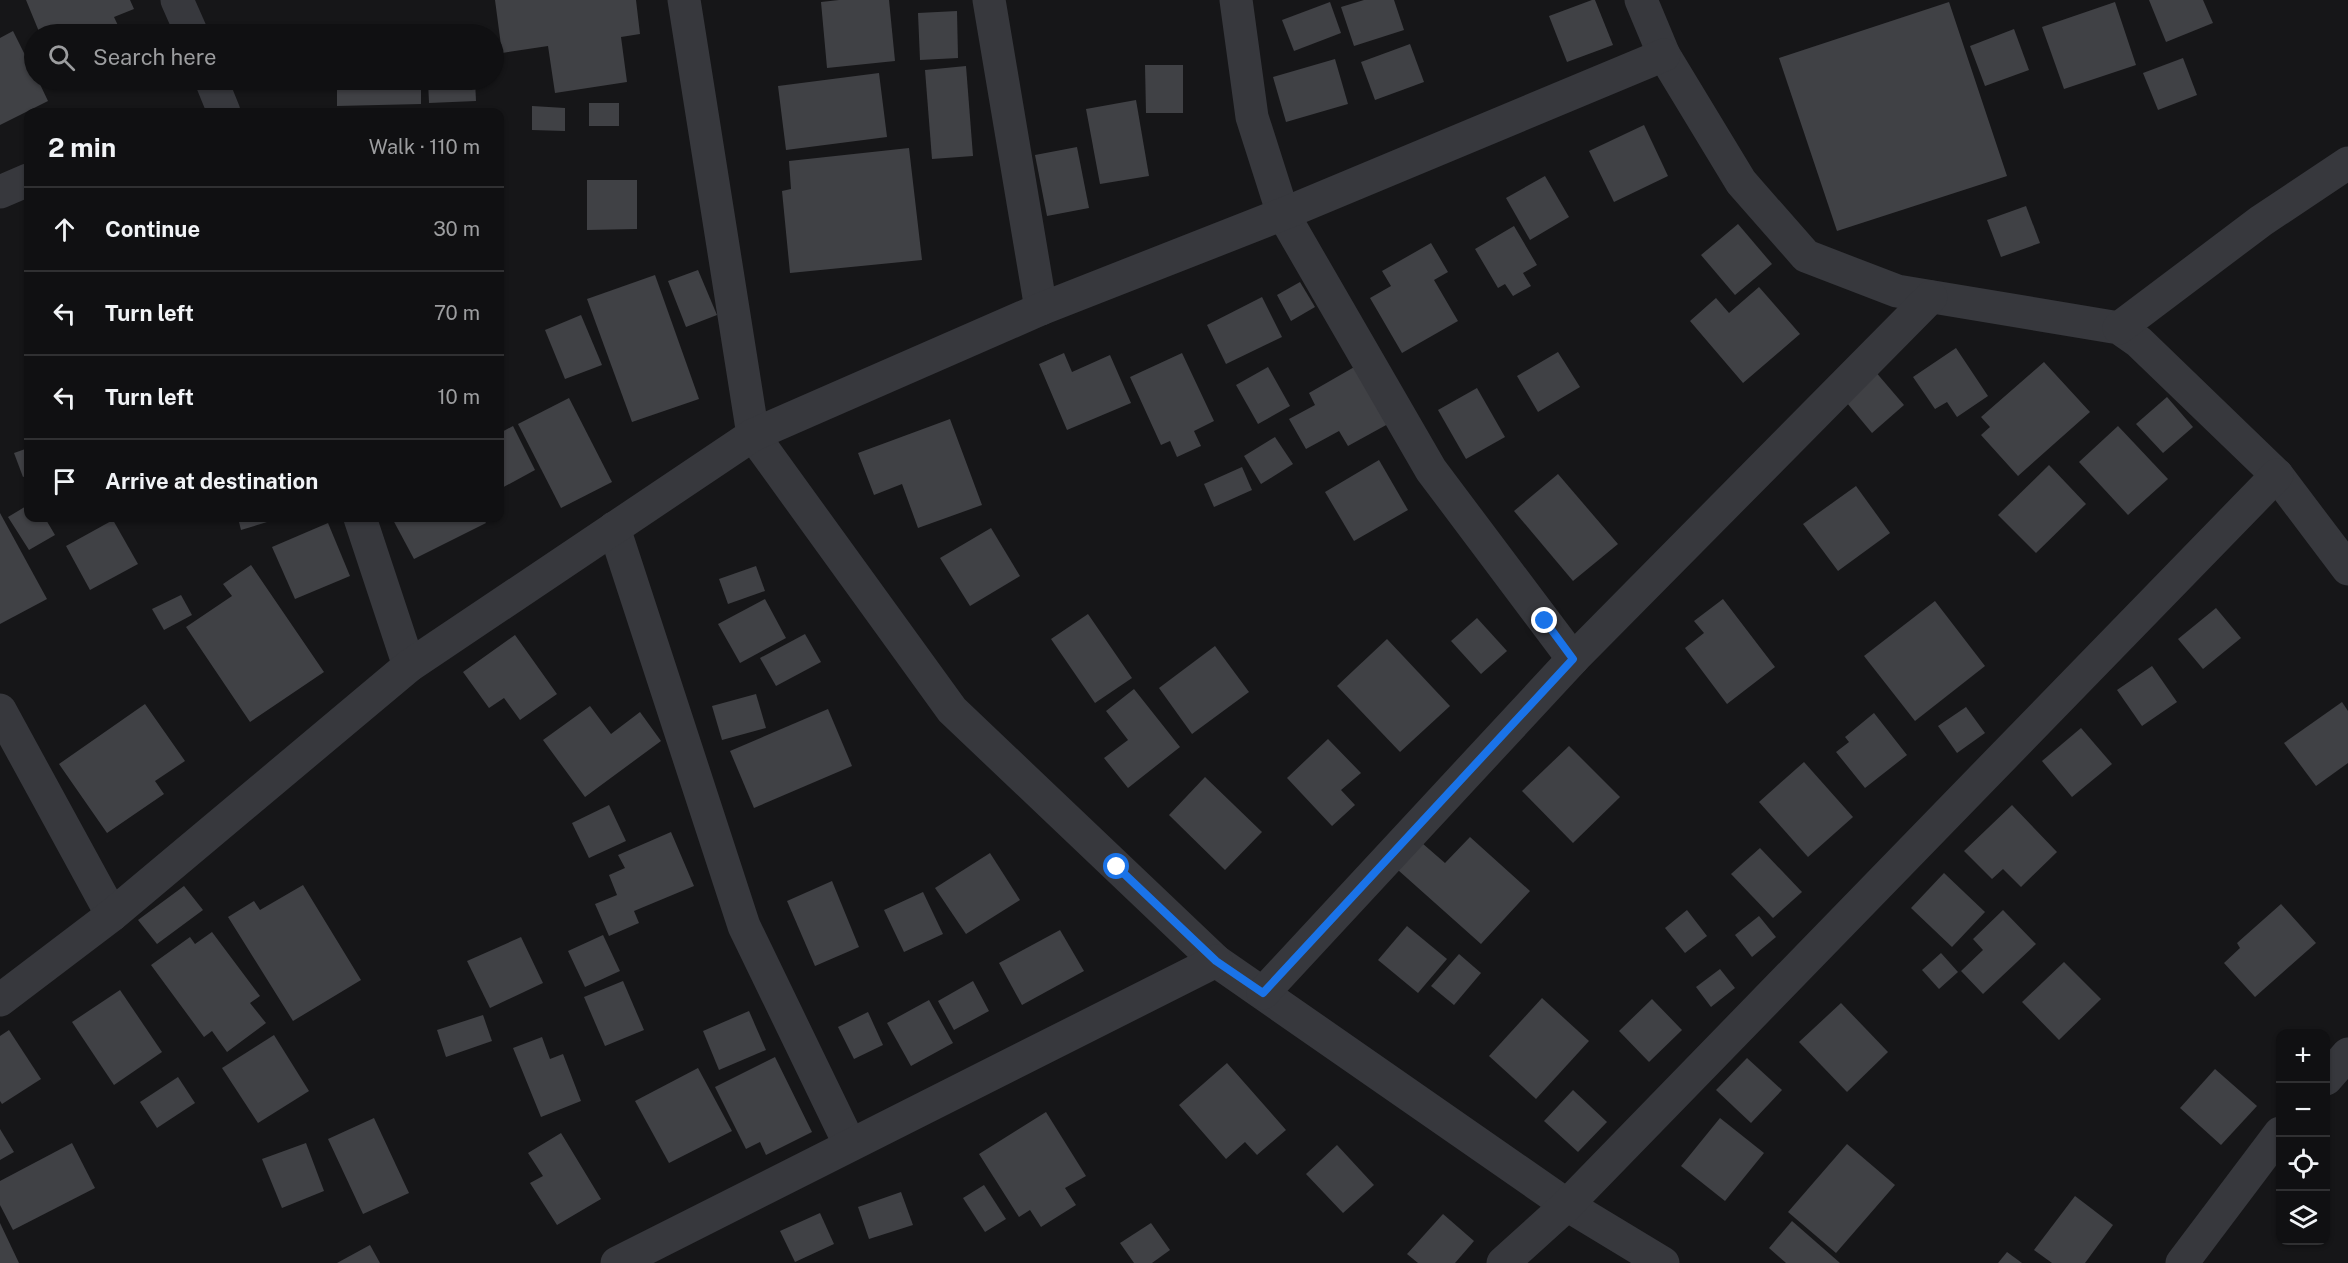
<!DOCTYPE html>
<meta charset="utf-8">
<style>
body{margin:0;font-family:"Public Sans",sans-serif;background:#19191b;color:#f1f3f6}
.controls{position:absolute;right:18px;bottom:18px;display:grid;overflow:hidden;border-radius:12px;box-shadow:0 2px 4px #0004}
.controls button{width:54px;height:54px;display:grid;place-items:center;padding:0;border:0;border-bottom:2px solid #303032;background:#101012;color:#f1f3f6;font:30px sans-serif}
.stop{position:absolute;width:18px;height:18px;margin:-14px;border:4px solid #1a73e8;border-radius:50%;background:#fff}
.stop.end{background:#1a73e8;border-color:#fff;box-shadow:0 2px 6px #0008}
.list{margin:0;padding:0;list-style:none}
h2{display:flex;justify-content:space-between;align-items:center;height:78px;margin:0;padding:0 24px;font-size:26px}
h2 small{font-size:20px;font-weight:400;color:#9c9d9f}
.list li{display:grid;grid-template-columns:39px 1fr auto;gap:18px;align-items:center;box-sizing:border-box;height:84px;padding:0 24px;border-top:2px solid #303032}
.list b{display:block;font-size:22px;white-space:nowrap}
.list em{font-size:20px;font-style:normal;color:#9c9d9f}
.icon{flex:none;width:33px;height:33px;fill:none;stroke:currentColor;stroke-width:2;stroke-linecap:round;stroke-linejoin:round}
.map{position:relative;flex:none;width:2348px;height:1263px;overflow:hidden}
.search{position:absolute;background:#101012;box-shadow:0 2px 4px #0004;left:24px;top:24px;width:480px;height:66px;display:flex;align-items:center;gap:15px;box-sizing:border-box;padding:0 21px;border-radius:33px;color:#9c9d9f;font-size:22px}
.panel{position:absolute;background:#101012;box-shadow:0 2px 4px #0004;left:24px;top:108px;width:480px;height:414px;border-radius:12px}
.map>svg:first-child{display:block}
.building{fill:#404145}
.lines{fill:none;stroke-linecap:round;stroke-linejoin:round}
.street{stroke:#37383d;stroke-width:33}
.route{stroke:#1a73e8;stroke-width:8}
</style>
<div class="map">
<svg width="2348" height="1263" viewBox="0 0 2348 1263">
<rect width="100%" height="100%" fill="#161618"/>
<g class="building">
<polygon points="26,0 130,0 134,9 114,17 122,34 40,34"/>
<polygon points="495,0 636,0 640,34 621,37 627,82 555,93 548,46 502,53"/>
<polygon points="839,0 889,0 895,61 827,68 821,2"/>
<polygon points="1364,0 1394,0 1404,30 1354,46 1341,7"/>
<polygon points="1592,0 1595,0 1613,45 1567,62 1549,16"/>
<polygon points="2149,0 2203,0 2213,23 2166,42"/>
<polygon points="1330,2 1341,33 1294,51 1282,20"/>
<polygon points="1949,2 2007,176 1837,231 1779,58"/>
<polygon points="2115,2 2136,65 2064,89 2042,27"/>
<polygon points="957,11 958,58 920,60 918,13"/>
<polygon points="2014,29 2029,70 1985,86 1970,46"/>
<polygon points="13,31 34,73 34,80 38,80 48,101 0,125 0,38"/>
<polygon points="1410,44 1424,82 1375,100 1361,62"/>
<polygon points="2183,58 2197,95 2158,110 2143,73"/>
<polygon points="1335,59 1348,104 1286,122 1273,77"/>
<polygon points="1145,65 1183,65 1183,113 1146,113"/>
<polygon points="966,66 973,156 932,159 925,70"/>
<polygon points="879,73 887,137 786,150 778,86"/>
<polygon points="337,80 421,80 421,104 337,106"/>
<polygon points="428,80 475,80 476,101 429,103"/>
<polygon points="1136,100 1149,176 1100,184 1086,109"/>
<rect x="589" y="103" width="30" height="23"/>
<polygon points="532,106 565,108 565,131 532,130"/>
<polygon points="1644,125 1668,176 1614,202 1589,151"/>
<polygon points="1077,147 1089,208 1047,216 1035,155"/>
<polygon points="909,148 922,260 790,273 782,191 791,189 789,161"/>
<polygon points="1545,176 1569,217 1530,240 1506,198"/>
<polygon points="587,180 637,180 637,229 587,230"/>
<polygon points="2026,206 2040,243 2001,257 1987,220"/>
<polygon points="1738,224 1772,264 1735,295 1701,255"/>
<polygon points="1514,226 1537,265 1523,273 1531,286 1513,296 1505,284 1498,288 1475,249"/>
<polygon points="1431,243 1448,272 1434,280 1458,321 1402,353 1370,298 1391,286 1382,271"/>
<polygon points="698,270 717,315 686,327 668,281"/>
<polygon points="655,275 699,399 632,422 587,299"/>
<polygon points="1300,282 1315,307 1291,321 1277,295"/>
<polygon points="1759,287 1800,334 1743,383 1690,321 1716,298 1729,313"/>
<polygon points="1262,297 1282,337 1226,364 1207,325"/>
<polygon points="581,315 602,365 565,379 545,330"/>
<polygon points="1956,348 1988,396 1957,417 1947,402 1935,409 1913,377"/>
<polygon points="1558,352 1580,387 1538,412 1517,376"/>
<polygon points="1064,353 1072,372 1110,355 1131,403 1067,430 1039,364"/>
<polygon points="1182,353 1214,421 1194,431 1201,446 1177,457 1170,441 1161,445 1130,377"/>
<polygon points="2044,362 2090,412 2018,476 1981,435 1990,427 1981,417"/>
<polygon points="1356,366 1388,424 1348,446 1339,431 1306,449 1289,419 1315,405 1309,393"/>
<polygon points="1268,367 1290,406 1258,424 1236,385"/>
<polygon points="1874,370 1904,405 1872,433 1842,397"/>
<polygon points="1477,388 1505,437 1466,459 1438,410"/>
<polygon points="2167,397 2193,427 2163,453 2136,424"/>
<polygon points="569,398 612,482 561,508 518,424"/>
<polygon points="950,419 982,505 918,528 902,484 874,495 858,453"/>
<polygon points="513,426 535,470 500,489 500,433"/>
<polygon points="2118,426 2168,479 2128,515 2079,462"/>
<polygon points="1275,437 1293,464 1261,484 1244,456"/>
<polygon points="28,448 28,475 23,477 14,453"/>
<polygon points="1379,460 1408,510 1354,541 1325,492"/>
<polygon points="2049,465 2086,504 2036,553 1998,515"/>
<polygon points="1242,467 1252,490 1214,507 1204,484"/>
<polygon points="1558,474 1618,544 1573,581 1514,511"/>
<polygon points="1856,486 1890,533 1838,571 1803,524"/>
<polygon points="28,505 28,518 45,518 55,535 29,550 8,517"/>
<polygon points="0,513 47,599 0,624"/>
<polygon points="238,518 280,518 241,530"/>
<polygon points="392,518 483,518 486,523 414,559"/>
<polygon points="113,520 138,564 90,590 66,546"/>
<polygon points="328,523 350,576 295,599 272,547"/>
<polygon points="991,528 1020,576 970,606 940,558"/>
<polygon points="251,565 324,672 250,722 186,627 232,596 223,584"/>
<polygon points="756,566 765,591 728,604 719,579"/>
<polygon points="181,595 192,615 164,630 152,609"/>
<polygon points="765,599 786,638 740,663 718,624"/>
<polygon points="1723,599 1775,667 1727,704 1685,648 1704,633 1694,621"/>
<polygon points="1935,601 1985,666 1915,721 1864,656"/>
<polygon points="2216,608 2241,638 2203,669 2178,639"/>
<polygon points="1088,614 1132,678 1095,703 1051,639"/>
<polygon points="1477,618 1507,651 1481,674 1451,641"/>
<polygon points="805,634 821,662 776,686 760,658"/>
<polygon points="515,635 557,694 520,720 504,698 489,708 463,672"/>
<polygon points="1387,639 1450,706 1400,752 1337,686"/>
<polygon points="1215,646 1249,692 1192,734 1159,688"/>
<polygon points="2152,666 2177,702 2142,726 2117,690"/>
<polygon points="1134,689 1180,747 1128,788 1104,758 1128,740 1106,711"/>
<polygon points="756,694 766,728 722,740 712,706"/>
<polygon points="2342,702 2348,711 2348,763 2316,786 2284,743"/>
<polygon points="145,704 185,761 155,781 164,794 107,833 59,764"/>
<polygon points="590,706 611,734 640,712 661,741 585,797 543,740"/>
<polygon points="1966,707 1985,733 1957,753 1938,726"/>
<polygon points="828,709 852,766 754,808 730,751"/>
<polygon points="1874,713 1907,755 1865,788 1836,752 1849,742 1845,737"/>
<polygon points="2081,728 2112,764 2072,797 2042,761"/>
<polygon points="1328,739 1361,773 1341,790 1355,805 1332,826 1287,778"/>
<polygon points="1569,746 1620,797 1573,843 1522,791"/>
<polygon points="1804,762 1853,817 1808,857 1759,802"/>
<polygon points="1205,777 1262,832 1225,870 1169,815"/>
<polygon points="609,805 626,841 589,858 572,823"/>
<polygon points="2012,805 2057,852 2021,887 2003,869 1992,879 1964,851"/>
<polygon points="671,832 694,886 634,911 639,923 609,936 595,904 617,895 609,875 625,868 618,855"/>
<polygon points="1470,837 1530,891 1481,944 1398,870 1422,843 1445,863"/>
<polygon points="1760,848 1802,892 1773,918 1731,874"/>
<polygon points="990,853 1020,900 966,934 935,888"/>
<polygon points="1944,873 1985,912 1952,947 1911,908"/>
<polygon points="832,881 859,947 815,966 787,901"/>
<polygon points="303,885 361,980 293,1021 228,917 254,901 260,910"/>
<polygon points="184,886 203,910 157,944 138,920"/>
<polygon points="923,892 943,934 904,952 884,910"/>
<polygon points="2281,904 2316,943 2255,997 2224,963 2240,948 2237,943"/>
<polygon points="1687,910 1707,936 1685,953 1665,928"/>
<polygon points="2003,910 2036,944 1983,994 1961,971 1983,950 1973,939"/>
<polygon points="1759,916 1776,937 1752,957 1735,935"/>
<polygon points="1407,926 1447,959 1418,993 1378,960"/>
<polygon points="1060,930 1084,971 1022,1005 999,963"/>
<polygon points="212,932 260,996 250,1003 266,1023 227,1052 212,1031 204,1037 151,965 190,937 195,944"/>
<polygon points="603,935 620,971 585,987 568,951"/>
<polygon points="521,937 543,983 490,1008 467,961"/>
<polygon points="1941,953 1958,972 1939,989 1922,970"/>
<polygon points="1459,954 1481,973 1454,1005 1431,986"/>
<polygon points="2064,962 2101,999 2059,1040 2022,1002"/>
<polygon points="1720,969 1735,988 1711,1007 1696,987"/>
<polygon points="623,981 644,1030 605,1046 584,997"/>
<polygon points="973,981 989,1011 954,1030 938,1001"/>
<polygon points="120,990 162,1052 114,1085 72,1022"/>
<polygon points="1542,998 1589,1041 1536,1099 1489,1056"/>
<polygon points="1652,999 1682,1030 1649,1062 1619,1031"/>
<polygon points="929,1000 953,1043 911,1066 887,1023"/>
<polygon points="1841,1003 1888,1052 1847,1092 1799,1042"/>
<polygon points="749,1011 766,1050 719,1070 703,1031"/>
<polygon points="868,1012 883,1045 854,1059 838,1027"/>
<polygon points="483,1015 492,1041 446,1057 437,1030"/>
<polygon points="9,1030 41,1079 2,1104 0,1101 0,1036"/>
<polygon points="274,1035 309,1091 258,1123 222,1068"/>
<polygon points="542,1037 550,1059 563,1054 581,1101 541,1117 513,1048"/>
<polygon points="775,1057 812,1132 766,1155 760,1142 746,1149 715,1087"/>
<polygon points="1747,1058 1782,1090 1751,1123 1716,1090"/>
<polygon points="1227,1063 1286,1130 1257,1155 1245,1142 1226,1159 1179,1105"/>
<polygon points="698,1068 732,1131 669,1163 635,1101"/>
<polygon points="2215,1069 2257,1106 2221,1145 2180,1108"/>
<polygon points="178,1077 195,1103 157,1128 140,1102"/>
<polygon points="1573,1090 1607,1122 1578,1152 1544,1121"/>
<polygon points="1046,1112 1086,1176 1065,1188 1076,1205 1041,1227 1030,1210 1019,1217 979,1154"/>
<polygon points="374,1118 409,1193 363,1214 328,1139"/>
<polygon points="1720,1118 1764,1153 1725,1201 1681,1166"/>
<polygon points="0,1129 14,1152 0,1160"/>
<polygon points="561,1133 601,1199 557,1225 530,1183 543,1176 528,1153"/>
<polygon points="72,1143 95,1188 13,1230 0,1205 0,1181"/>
<polygon points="306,1143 324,1191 282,1208 262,1159"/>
<polygon points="1847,1144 1895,1185 1836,1253 1788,1212"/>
<polygon points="1337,1145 1374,1185 1343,1213 1306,1174"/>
<polygon points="984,1185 1006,1219 985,1232 963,1198"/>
<polygon points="901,1192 913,1225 869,1239 858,1207"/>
<polygon points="2075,1196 2113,1225 2085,1263 2052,1263 2034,1250"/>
<polygon points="820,1213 834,1244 795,1262 780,1231"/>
<polygon points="1443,1214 1474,1241 1455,1263 1418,1263 1407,1254"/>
<polygon points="1792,1221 1840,1263 1786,1263 1769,1248"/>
<polygon points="0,1223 19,1263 0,1263"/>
<polygon points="1151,1223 1170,1250 1152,1263 1134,1263 1120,1243"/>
<polygon points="370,1245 380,1263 337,1263"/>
<polygon points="2007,1252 2022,1263 1998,1263"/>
</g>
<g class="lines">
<g class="street">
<polyline points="177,0 192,34"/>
<polyline points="684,0 753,435 952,710 1216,961 1567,1205 1663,1263"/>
<polyline points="989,0 1041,309"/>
<polyline points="1236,0 1252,117 1283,214 1431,470 1573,659"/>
<polyline points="1641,0 1664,55 1741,182 1806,256 1897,291 2119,328 2139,342 2277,475 2348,569"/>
<polyline points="211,80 224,112"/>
<polyline points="0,192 28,180"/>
<polyline points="2119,328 2261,221 2348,163"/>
<polyline points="360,518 409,666"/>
<polyline points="614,528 744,926 850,1145"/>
<polyline points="0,710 112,915"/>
<polyline points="1263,993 1573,659 1931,297"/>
<polyline points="0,1000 112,915 409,666 753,435 1041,309 1283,214 1664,55"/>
<polyline points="2326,1079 2348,1054"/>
<polyline points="617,1263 1216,961"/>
<polyline points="1503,1263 1567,1205 2277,475"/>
<polyline points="2182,1263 2280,1133"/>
</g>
</g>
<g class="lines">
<polyline class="route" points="1117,867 1216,961 1263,993 1573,659 1545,621"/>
</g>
</svg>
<div class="controls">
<button>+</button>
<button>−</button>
<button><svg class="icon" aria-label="locate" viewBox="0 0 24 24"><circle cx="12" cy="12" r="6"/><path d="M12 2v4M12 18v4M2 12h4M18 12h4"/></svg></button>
<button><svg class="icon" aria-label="layers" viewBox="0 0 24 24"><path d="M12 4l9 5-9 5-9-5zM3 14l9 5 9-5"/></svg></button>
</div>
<div class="stop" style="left:1117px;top:867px"></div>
<div class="stop end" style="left:1545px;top:621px"></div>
<div class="search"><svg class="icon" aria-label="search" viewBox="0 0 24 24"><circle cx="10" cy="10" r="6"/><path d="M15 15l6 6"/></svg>Search here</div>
<section class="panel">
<h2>2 min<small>Walk · 110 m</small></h2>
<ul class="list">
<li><svg class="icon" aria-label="ahead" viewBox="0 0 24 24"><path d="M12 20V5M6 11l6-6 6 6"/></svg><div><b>Continue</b></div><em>30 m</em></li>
<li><svg class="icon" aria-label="left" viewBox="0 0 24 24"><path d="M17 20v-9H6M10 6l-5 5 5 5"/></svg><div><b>Turn left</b></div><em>70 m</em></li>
<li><svg class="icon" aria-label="left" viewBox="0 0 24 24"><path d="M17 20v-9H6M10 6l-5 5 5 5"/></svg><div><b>Turn left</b></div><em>10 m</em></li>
<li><svg class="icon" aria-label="arrive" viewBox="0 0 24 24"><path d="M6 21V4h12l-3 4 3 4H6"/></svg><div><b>Arrive at destination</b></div></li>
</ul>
</section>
</div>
